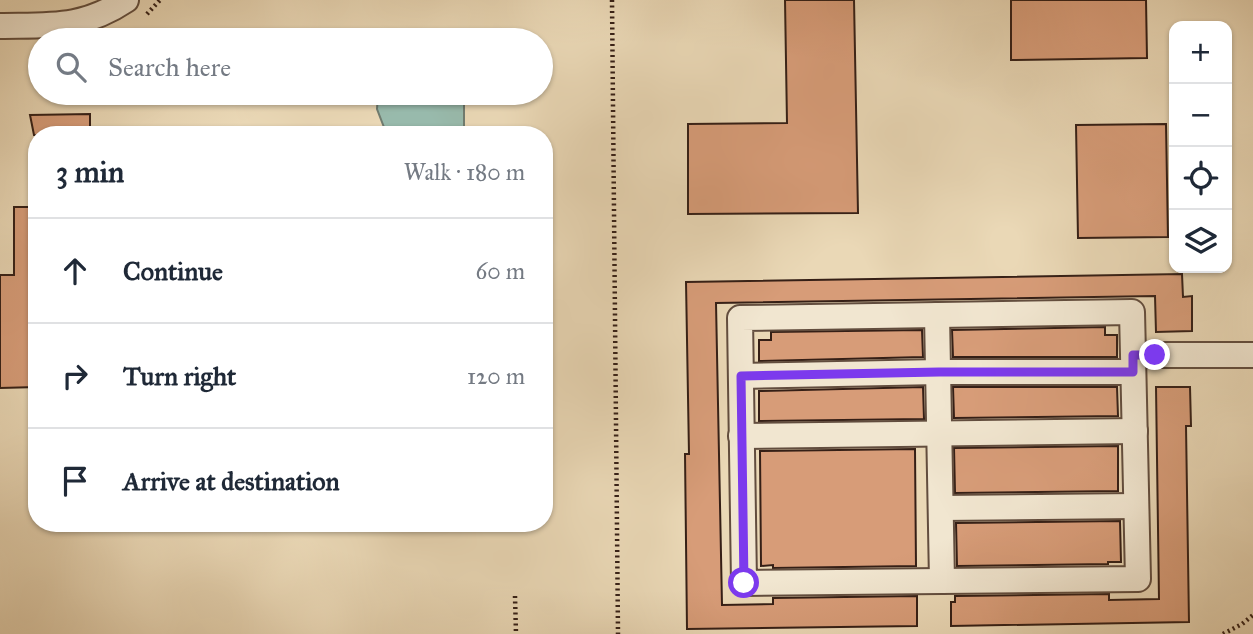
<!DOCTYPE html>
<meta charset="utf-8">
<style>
body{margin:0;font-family:"IM FELL Great Primer",serif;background:#f6f6f7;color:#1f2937}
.controls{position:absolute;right:21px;top:21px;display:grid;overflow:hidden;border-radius:14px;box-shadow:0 2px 5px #0004}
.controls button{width:63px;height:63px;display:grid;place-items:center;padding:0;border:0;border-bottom:2px solid #e0e1e3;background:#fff;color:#1f2937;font:35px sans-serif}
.stop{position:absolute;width:21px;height:21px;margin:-16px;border:5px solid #7c3aed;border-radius:50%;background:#fff}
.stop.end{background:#7c3aed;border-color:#fff;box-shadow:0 2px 7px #0008}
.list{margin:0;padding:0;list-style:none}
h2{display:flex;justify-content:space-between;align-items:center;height:91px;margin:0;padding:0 28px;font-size:30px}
h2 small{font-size:23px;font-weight:400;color:#747a83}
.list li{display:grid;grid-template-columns:46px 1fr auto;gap:21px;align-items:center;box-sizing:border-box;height:105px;padding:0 28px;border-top:2px solid #e0e1e3}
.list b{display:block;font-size:26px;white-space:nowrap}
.list em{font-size:23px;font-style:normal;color:#747a83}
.icon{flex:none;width:38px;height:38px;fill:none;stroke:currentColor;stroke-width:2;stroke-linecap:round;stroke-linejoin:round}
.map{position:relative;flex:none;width:1253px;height:634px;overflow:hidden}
.search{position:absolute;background:#fff;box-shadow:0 2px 5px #0004;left:28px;top:28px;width:525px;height:77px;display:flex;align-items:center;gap:18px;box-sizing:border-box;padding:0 24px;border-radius:38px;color:#747a83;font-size:26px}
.panel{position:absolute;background:#fff;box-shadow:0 2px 5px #0004;left:28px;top:126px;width:525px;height:406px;border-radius:28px}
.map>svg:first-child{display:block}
.water{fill:#98baac;stroke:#707c70;stroke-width:2}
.building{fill:#d79c78;stroke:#351f16;stroke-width:2}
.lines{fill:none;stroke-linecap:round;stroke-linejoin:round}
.minor-casing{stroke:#624d3e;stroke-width:28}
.path{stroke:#351f16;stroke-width:4.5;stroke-dasharray:2 3.5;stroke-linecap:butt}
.minor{stroke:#f1e6d0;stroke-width:24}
.route{stroke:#7c3aed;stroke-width:9}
</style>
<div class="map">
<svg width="1253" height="634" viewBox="0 0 1253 634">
<rect width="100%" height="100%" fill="#ead8b6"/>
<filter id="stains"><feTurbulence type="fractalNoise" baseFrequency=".00286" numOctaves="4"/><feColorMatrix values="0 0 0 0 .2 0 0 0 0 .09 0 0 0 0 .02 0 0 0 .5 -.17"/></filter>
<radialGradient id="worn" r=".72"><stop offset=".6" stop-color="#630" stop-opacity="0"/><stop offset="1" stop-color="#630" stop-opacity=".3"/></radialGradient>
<polygon class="water" points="378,93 464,93 464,135 387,135 377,109"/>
<g class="building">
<polygon points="785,0 854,0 858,213 688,214 688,124 787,123"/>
<polygon points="1011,0 1146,0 1147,58 1011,60"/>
<polygon points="90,114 90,135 34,135 30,115"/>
<polygon points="1166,124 1168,237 1078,238 1076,125"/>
<polygon points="14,207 37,207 37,387 0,388 0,275 14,275"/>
<polygon points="1182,274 1183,297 1192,296 1192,331 1156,332 1155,296 716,303 722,605 773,604 773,598 917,596 917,626 687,629 685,454 689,454 686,282"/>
<polygon points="1105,327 1105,335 1117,335 1117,357 953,357 952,330"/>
<polygon points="922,330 923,357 759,361 759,340 771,340 771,332"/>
<polygon points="923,387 924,419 759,421 759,391"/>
<polygon points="953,387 1117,387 1118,416 954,418"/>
<polygon points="1156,387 1190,387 1191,426 1186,426 1189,622 951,626 951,602 955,602 955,596 1109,594 1109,600 1159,599"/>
<polygon points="1118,446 1118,491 955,493 954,448"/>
<polygon points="915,449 916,566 773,568 773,565 761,566 760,451"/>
<polygon points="1120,521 1121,562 1108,562 1108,564 957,566 956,523"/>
</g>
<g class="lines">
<g class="minor-casing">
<g id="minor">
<path d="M0,26C50,25 83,29 126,0"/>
<polyline points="937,315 942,581"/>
<polyline points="1133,355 1132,312 740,318 744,583 1138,579 1133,355 1253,355"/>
<polyline points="741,376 939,372 1133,372"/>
<polyline points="741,436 1135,431"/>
<polyline points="941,508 1136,506"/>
</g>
</g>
<g class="path">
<polyline points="612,0 618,634"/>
<polyline points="147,14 160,0"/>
<polyline points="515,596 516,634"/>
<polyline points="1223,634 1242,624 1253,615"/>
</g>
<use href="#minor" class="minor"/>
</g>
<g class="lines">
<polyline class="route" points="744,583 741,376 939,372 1133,372 1133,355 1155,355"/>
</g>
<rect width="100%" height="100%" filter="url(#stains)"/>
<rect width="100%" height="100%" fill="url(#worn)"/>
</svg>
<div class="controls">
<button>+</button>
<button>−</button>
<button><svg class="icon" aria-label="locate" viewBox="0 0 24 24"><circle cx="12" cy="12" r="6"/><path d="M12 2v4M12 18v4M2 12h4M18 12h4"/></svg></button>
<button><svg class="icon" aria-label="layers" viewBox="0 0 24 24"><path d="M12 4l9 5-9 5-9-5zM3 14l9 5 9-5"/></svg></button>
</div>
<div class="stop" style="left:744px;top:583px"></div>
<div class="stop end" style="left:1155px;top:355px"></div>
<div class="search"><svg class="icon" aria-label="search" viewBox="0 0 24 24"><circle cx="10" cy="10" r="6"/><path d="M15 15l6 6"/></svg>Search here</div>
<section class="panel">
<h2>3 min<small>Walk · 180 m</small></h2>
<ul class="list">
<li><svg class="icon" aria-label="ahead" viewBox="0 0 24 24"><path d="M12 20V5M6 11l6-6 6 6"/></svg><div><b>Continue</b></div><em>60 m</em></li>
<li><svg class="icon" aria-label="right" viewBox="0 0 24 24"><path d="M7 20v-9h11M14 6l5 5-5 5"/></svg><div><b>Turn right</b></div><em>120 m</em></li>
<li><svg class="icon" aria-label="arrive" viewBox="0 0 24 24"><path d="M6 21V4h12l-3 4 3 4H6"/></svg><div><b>Arrive at destination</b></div></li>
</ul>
</section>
</div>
